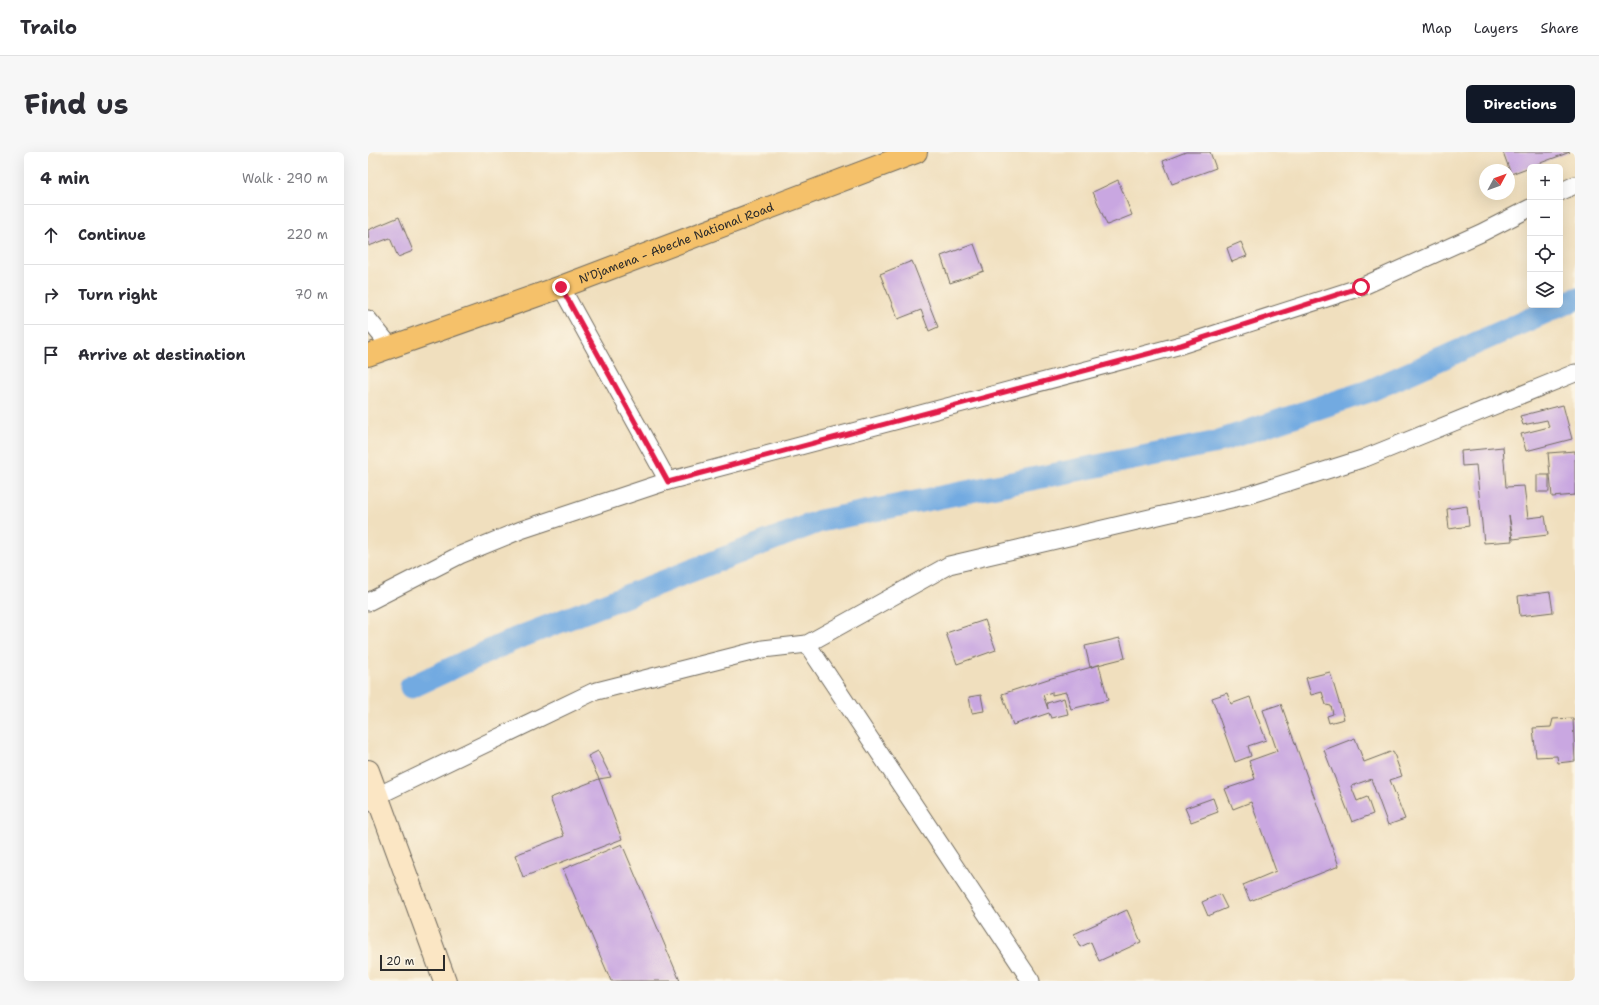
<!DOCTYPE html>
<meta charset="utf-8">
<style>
body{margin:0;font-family:"Shantell Sans",sans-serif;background:#f7f7f7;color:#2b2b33}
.controls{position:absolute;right:12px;top:12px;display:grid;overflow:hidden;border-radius:6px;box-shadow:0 4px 16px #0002}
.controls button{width:36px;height:36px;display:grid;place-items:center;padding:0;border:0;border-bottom:1px solid #e1e1e2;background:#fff;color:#2b2b33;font:20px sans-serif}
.compass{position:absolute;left:1111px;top:12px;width:36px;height:36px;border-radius:50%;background:#fff;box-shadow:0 4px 16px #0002;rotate:49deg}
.scale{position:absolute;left:12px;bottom:10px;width:65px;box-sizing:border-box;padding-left:4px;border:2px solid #2b2b2b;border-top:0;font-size:11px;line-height:14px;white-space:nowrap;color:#2b2b2b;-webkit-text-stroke:3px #fcf5e5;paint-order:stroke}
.stop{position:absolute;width:12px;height:12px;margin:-9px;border:3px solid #e11d48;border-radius:50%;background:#fff}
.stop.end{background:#e11d48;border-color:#fff;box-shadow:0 1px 4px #0008}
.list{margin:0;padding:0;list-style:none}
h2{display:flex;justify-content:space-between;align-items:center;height:52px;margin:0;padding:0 16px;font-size:17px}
h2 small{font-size:13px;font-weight:400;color:#7c7c81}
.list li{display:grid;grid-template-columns:26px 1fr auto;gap:12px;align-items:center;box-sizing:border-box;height:60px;padding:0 16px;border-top:1px solid #e1e1e2}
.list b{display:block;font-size:15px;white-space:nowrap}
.list em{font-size:13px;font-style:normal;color:#7c7c81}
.icon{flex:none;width:22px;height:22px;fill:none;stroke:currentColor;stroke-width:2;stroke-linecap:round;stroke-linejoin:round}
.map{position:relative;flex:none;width:1207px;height:829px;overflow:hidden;border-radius:6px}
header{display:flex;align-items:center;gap:24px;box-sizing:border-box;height:56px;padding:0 20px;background:#fff;border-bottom:1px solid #e1e1e2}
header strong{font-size:19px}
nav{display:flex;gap:22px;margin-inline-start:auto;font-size:14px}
.intro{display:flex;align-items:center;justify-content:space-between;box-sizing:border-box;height:96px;padding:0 24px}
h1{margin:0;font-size:28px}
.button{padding:10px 18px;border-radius:6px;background:#111827;color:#fff;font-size:14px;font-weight:700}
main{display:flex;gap:24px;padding:0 24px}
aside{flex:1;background:#fff;border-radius:6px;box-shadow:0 4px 16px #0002}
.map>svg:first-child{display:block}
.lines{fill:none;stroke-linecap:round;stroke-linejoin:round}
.canal{stroke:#72aae1;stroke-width:23}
.building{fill:#c9a7e1}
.minor-casing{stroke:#706a5e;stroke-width:19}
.secondary-casing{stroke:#706a5e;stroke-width:24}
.trunk-casing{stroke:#706a5e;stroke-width:24}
.minor{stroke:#fff;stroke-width:17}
.secondary{stroke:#fbe6c4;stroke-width:22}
.trunk{stroke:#f5c16b;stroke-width:22}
.route{stroke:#e11d48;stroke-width:5}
.labels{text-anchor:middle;stroke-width:3;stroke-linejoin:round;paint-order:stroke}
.street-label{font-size:12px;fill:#2b2b2b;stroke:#fcf5e5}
</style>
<header>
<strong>Trailo</strong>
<nav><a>Map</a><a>Layers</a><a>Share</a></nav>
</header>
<div class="intro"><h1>Find us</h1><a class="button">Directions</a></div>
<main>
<aside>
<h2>4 min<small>Walk · 290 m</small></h2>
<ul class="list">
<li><svg class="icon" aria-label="ahead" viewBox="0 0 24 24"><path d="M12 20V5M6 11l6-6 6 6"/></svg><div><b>Continue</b></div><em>220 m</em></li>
<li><svg class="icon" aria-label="right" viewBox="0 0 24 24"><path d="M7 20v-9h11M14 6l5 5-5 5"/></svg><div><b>Turn right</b></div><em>70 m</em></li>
<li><svg class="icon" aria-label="arrive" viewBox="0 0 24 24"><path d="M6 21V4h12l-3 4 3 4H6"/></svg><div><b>Arrive at destination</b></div></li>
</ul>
</aside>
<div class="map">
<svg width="1207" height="829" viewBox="0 0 1207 829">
<rect width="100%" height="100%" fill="#fcf5e5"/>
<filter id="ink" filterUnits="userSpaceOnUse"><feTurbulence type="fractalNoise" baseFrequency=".025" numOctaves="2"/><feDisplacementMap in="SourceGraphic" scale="8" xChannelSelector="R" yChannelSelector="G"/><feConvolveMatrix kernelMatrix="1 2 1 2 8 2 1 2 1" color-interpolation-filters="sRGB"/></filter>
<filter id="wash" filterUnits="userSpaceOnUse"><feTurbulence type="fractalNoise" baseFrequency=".012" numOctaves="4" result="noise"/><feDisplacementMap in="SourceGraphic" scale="16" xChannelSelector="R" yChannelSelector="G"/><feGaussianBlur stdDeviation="0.9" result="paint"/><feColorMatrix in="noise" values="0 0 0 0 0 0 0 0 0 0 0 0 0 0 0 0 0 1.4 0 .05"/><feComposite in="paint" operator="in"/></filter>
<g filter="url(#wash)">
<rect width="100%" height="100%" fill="#f0dfbe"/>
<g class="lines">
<polyline class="canal" points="43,535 147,487 452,369 845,291 1001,239 1207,147"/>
</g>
<g id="blocks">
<g class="building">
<polygon points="818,0 842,0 848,16 804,32 795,9"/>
<polygon points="1135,0 1202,0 1143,22"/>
<polygon points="750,28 764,63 739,73 725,40"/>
<polygon points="31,65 45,99 30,105 22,86 1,94 0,78"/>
<polygon points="873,90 879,104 864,110 859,96"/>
<polygon points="606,92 616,119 582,131 573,104"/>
<polygon points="544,109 570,175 561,179 553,158 530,167 512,122"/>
<polygon points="1195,253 1204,287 1158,299 1153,282 1181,275 1179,268 1155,273 1152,264"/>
<polygon points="1135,295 1138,335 1156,334 1160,366 1177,364 1180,383 1145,387 1141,363 1144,389 1116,391 1108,313 1094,314 1093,299"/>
<polygon points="1207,299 1207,343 1184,345 1180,301"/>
<rect x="1169" y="323" width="12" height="17"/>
<polygon points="1099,354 1101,374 1081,377 1079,357"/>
<polygon points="1182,440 1185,460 1152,464 1150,444"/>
<polygon points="617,468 628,498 589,512 578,481"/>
<polygon points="752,486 757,506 722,515 717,494"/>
<polygon points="731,513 740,548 703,557 698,540 684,543 684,540 675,543 680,557 679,551 696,546 700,562 683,566 681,561 645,573 634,542 680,527"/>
<polygon points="962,520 976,567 961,571 959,564 965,562 963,554 958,553 954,540 943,543 938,526"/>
<polygon points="859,541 863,552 882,545 898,588 880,594 883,604 867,610 844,546"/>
<polygon points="613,543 616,559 604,561 601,545"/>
<polygon points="913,552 971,714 882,749 875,733 908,719 883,650 865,657 857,637 887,627 881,609 909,599 895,558"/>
<polygon points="1205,566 1207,609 1190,611 1189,604 1168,605 1165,576 1183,575 1185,567"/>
<polygon points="987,586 996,610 1025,599 1034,624 1022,628 1037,667 1020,673 1003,627 983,634 989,649 999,645 1005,662 984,670 956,598"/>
<polygon points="230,599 243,625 231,627 220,604"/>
<polygon points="231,627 254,687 155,725 147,703 196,684 182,646"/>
<polygon points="845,646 850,660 823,670 817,656"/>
<polygon points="254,692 312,829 243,829 195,717"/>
<polygon points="852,742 859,756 840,764 834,750"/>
<polygon points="759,758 773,790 731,809 723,790 712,795 706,782"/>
</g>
</g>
</g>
<g filter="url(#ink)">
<use href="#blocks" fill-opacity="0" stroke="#706a5e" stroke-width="1"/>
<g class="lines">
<g class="minor-casing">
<g id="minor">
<polyline points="1192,40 1207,33"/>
<polyline points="193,135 300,329"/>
<polyline points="0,167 22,194"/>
<polyline points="0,450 92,403 153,378 300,329 813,193 993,135 1113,81 1162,56"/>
<polyline points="439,492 663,829"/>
<polyline points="0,650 9,644 225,540 395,497 439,492 581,413 880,343 997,306 1207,221"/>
</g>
</g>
<g class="secondary-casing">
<polyline id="secondary" points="0,619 77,829"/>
</g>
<g class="trunk-casing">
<g id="trunk">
<path id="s1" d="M0,203L193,135L548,0"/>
</g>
</g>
<use href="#minor" class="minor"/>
<use href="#secondary" class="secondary"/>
<use href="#trunk" class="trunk"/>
</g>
</g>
<g class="lines" filter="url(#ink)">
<polyline class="route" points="193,135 300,330 813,193 993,135"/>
</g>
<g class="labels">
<g class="street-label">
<text dy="4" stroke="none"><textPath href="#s1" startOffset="328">N'Djamena - Abeche National Road</textPath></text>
</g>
</g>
</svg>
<div class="controls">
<button>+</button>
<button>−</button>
<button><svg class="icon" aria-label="locate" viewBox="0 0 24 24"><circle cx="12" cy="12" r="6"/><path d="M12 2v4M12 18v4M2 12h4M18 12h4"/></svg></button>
<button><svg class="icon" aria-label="layers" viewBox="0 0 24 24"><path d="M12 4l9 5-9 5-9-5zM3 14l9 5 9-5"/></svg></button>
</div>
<svg class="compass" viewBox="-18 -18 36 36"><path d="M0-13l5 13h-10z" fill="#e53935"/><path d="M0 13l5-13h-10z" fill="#7c7c81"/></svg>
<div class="scale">20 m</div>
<div class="stop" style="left:993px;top:135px"></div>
<div class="stop end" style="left:193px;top:135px"></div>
</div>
</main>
